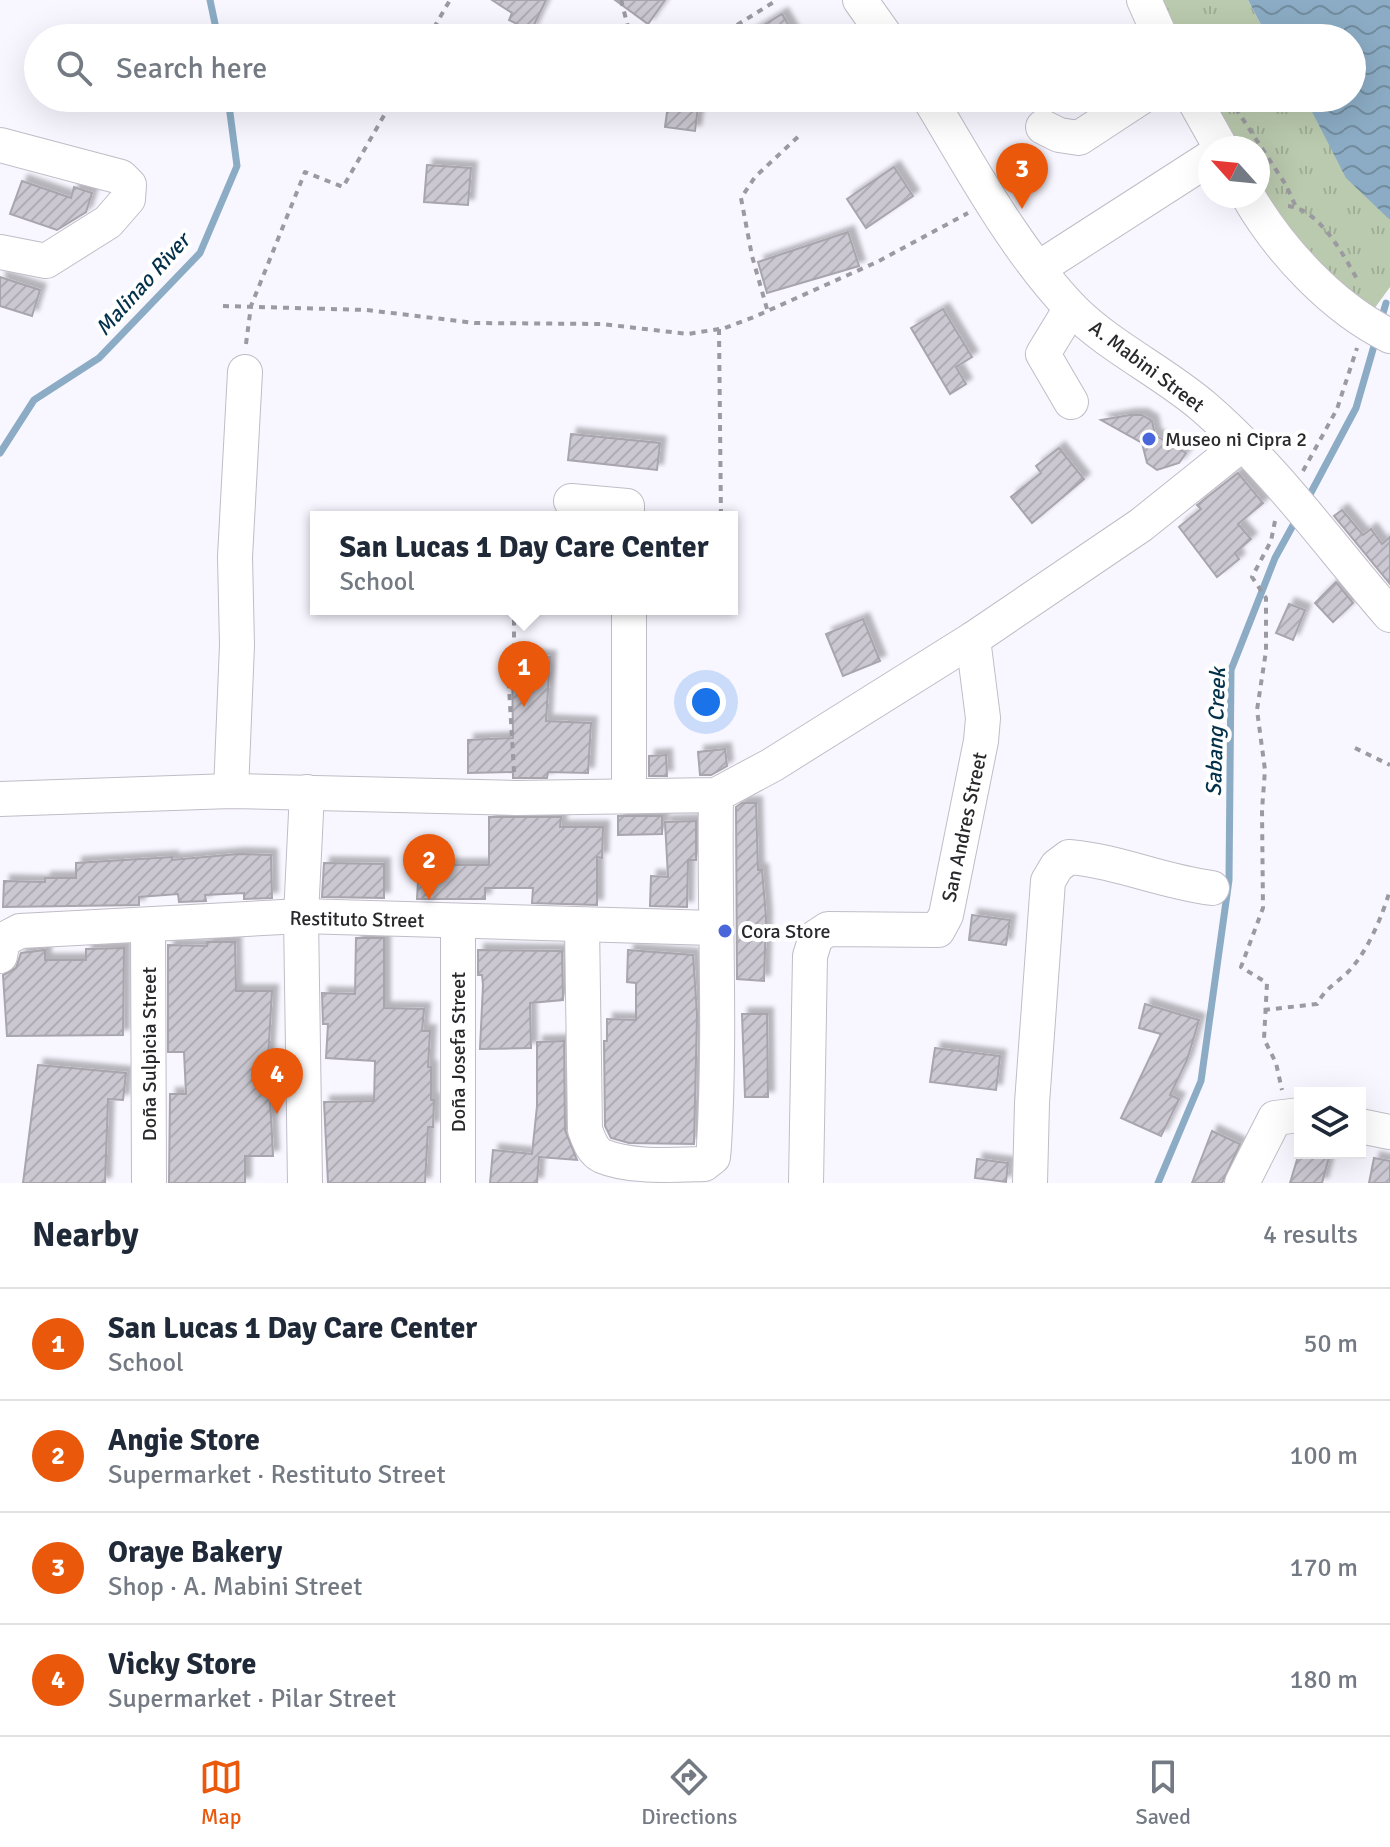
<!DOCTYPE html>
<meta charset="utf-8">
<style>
body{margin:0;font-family:Signika,sans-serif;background:#f6f6f7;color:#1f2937}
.controls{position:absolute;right:24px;bottom:24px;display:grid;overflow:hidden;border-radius:0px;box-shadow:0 8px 32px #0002}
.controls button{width:72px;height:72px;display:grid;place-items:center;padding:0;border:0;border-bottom:2px solid #e0e1e3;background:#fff;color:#1f2937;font:40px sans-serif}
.compass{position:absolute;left:1198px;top:136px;width:72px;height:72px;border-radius:50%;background:#fff;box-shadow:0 8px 32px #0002;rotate:297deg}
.you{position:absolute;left:706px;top:702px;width:28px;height:28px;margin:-20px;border:6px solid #fff;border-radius:50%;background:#1a73e8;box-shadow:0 0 0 12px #1a73e833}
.badge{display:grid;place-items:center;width:52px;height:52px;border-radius:50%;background:#ea580c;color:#fff;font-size:26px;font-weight:700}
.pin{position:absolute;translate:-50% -66px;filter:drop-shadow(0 2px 4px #0008)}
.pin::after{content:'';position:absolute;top:42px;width:28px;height:24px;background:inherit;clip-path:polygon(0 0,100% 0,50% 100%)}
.popup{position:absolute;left:310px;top:511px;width:428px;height:104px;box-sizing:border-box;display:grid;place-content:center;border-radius:0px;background:#fff;filter:drop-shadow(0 2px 6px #0005);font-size:26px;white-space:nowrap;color:#747a83}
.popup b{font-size:30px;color:#1f2937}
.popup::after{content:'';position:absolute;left:50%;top:100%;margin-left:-16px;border:16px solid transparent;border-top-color:#fff}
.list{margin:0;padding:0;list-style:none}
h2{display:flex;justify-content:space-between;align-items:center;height:104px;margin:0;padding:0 32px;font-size:34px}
h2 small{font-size:26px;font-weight:400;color:#747a83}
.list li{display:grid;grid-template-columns:52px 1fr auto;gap:24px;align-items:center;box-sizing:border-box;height:112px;padding:0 32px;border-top:2px solid #e0e1e3}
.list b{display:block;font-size:30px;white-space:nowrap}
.list p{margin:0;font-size:26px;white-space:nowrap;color:#747a83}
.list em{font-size:26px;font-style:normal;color:#747a83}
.icon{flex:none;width:44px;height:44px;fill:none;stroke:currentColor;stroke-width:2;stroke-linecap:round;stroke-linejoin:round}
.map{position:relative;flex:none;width:1390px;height:1183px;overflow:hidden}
.search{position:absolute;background:#fff;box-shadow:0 8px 32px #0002;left:24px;right:24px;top:24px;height:88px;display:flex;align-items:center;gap:20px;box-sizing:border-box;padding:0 28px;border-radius:44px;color:#747a83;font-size:30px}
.sheet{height:552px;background:#fff}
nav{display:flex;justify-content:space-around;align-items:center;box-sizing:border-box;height:112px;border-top:2px solid #e0e1e3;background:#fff;font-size:22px;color:#747a83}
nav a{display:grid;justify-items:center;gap:4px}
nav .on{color:#ea580c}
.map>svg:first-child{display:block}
.park{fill:url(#park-tufts)}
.water{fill:url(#water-waves)}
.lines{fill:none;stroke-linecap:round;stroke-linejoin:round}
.stream{stroke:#8bacc4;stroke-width:7}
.building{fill:url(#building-hatch);stroke:#a8a5ad;stroke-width:2;filter:url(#shadow)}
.minor-casing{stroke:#c0bdc6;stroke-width:36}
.path{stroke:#9c9aa1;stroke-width:4;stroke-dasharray:6 6;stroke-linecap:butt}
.minor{stroke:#fff;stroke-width:34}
.poi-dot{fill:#4967db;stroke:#fff;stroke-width:3}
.labels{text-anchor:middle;stroke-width:8;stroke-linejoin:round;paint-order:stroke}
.street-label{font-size:20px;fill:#29282b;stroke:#fff}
.poi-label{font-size:20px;fill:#29282b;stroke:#fff;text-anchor:start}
.water-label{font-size:22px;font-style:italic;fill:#04314a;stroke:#fff}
</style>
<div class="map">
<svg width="1390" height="1183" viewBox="0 0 1390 1183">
<defs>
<pattern id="park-tufts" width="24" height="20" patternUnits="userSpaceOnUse" patternTransform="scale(2)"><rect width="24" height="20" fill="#bacaae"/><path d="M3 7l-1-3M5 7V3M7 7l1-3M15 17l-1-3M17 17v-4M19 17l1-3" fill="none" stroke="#a0ae96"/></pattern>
<pattern id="water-waves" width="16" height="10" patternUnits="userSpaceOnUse" patternTransform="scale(2)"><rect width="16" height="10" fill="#8bacc4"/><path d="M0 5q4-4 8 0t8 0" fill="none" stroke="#728c9f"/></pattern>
<pattern id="building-hatch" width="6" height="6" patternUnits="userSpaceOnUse" patternTransform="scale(2)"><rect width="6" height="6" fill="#cbc8d1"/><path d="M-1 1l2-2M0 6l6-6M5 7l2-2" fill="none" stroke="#aeacb4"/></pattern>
<filter id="shadow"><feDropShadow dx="6" dy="-6" stdDeviation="2" flood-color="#0004"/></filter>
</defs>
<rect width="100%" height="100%" fill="#f8f6ff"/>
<g class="park">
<polygon points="1157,0 1248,0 1268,38 1175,38"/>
<polygon points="1207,98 1305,98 1390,220 1390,287 1369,316 1331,282 1258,188 1258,148 1235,148"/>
</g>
<polygon class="water" points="1248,0 1390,0 1390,220 1346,178 1305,98 1352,98 1352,38 1268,38"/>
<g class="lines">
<g class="stream">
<polyline points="210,0 218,38"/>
<polyline points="1381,320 1386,303"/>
<polyline points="0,453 34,400 99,358 200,253 237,166 228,98"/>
<polyline points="1307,500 1356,408 1376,339"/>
<polyline points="1158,1183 1201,1081 1229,880 1231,670 1275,558 1297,518"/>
</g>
</g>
<g class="building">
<polygon points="492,0 546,0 531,31 509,20 512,13"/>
<polygon points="615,0 665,0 648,24"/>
<polygon points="782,14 796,38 742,38"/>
<polygon points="669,98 699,98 695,131 665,127"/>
<polygon points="1058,98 1104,98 1085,110"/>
<polygon points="427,165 471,168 468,205 424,202"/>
<polygon points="894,167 913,196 866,228 847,199"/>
<polygon points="22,181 71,198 74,187 92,193 86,212 57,230 10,214"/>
<polygon points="848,232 859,266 767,293 758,262"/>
<polygon points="0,277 40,290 32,316 0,306"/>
<polygon points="943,309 972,357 956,367 966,384 950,394 911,328"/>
<polygon points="1130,415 1142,415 1152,421 1155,435 1186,453 1179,463 1157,470 1147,463 1142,443 1101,420"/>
<polygon points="571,434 660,443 657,470 568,460"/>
<polygon points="1059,448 1084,479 1032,523 1011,497 1041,473 1036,466"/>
<polygon points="1238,473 1263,503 1238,524 1251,539 1235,553 1239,559 1217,577 1179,527 1201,509 1197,505"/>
<polygon points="1342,510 1363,535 1371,529 1382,544 1390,537 1390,584 1334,516"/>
<polygon points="1336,582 1353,603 1333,622 1315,603"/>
<polygon points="1289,604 1305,610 1293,640 1276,633"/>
<polygon points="863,619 880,661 843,676 826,634"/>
<polygon points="512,655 550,657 546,721 591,723 588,773 548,772 547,778 513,778 513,772 468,773 468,740 513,738"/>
<polygon points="725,749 727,766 711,775 700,775 698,752"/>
<polygon points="666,755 667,776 649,776 649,756"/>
<polygon points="742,803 756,803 758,870 762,870 766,917 764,981 737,979 736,807"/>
<polygon points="618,816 662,816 662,834 618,835"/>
<polygon points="489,817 561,817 560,827 603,827 602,858 597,857 597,905 532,903 533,888 485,888 485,899 417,899 419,865 489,865"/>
<polygon points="696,821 696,860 688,860 687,907 650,906 651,876 668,877 665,822"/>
<polygon points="238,854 271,855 272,898 244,899 244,893 205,895 206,901 179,902 178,894 139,897 139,905 3,907 4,881 45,882 45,878 76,878 76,863 172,857 172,860"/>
<polygon points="324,863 384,864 384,898 322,897"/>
<polygon points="972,915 1010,920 1006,945 969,940"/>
<polygon points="356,938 384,938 384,1008 424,1009 422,1031 430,1031 428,1067 431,1067 431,1100 434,1100 433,1127 428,1127 425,1183 328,1183 324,1102 374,1101 375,1061 326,1058 328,1024 323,1024 322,993 355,994"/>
<polygon points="207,942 235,942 236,991 272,991 268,1059 273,1156 245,1156 245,1183 169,1183 170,1094 186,1094 184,1052 168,1052 168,945 207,946"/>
<polygon points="124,948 123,1035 7,1036 3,975 16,968 21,953 45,950 45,960 86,960 86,949"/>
<polygon points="478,950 562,951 563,1000 530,1003 531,1048 480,1049 483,985 482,975 478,975"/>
<polygon points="628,950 693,955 697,1014 694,1144 629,1143 611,1138 605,1126 604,1041 607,1041 607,1019 636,1020 636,983 627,982"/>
<polygon points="1145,1004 1199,1020 1187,1060 1170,1095 1179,1099 1161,1136 1121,1118 1161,1034 1139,1028"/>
<polygon points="742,1014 767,1014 768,1097 745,1097"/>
<polygon points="564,1041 565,1130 577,1160 539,1157 537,1183 490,1183 493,1150 532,1154 537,1106 537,1042"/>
<polygon points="935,1048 1000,1056 996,1090 930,1082"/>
<polygon points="38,1065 126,1073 123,1100 108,1099 105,1183 23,1183"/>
<polygon points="1212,1131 1240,1144 1222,1183 1192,1183"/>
<polygon points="1299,1153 1329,1157 1322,1183 1290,1183"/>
<polygon points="1374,1158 1390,1161 1390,1183 1369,1183"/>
<polygon points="977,1159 1008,1163 1006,1182 975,1178"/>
</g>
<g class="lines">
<g class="minor-casing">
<g id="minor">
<polyline points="860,0 887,38"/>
<polyline points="1144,0 1161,38"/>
<path d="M929,98C972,169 1014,248 1072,309C1111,348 1162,371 1204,407C1274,467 1330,546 1390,615"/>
<polyline points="1193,98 1221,148"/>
<polyline points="1043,127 1059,135 1079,138 1140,98"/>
<polyline points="0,145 121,177 129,185 128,199 108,222 46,261 0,252"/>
<path d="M1248,196C1280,251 1333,308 1390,336"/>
<polyline points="1039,268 1210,158"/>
<polyline points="1071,308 1043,354 1071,402"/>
<polyline points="571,501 627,506 627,517"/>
<polyline points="629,609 629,795"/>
<polyline points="231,791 237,645 235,557 245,372"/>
<polyline points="0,799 231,791 516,798 716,795 772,765 973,639 1141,525 1242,444"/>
<polyline points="148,925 149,1183"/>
<path d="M582,925L585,1130C589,1140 592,1151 602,1156C631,1168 673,1165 704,1164L713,1157L714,1146C721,1029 714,912 716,795"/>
<polyline points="0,956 3,940 20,931 301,916 714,928"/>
<polyline points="1360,1126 1390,1132"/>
<polyline points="305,1183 301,916 307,792"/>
<polyline points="458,1183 458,922"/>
<polyline points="806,1183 810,956 816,937 828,929 938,930 946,915 981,741 983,718 973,639"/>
<path d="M1030,1183L1032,1103L1048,881L1057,866L1069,857C1118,861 1163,882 1212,888"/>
<polyline points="1242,1183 1275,1118 1300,1115"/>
</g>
</g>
<g class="path">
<polyline points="621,0 631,38"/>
<polyline points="737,25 777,0"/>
<polyline points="428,38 450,0"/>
<polyline points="1229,98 1286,185 1296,207"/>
<path d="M1288,206C1319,209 1343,254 1357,279"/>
<polyline points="223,306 367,310 475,323 602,324 688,334 725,328 754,317 877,262 968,213"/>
<polyline points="767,309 752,256 741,198 755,177 801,134"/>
<polyline points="719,329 721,517"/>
<polyline points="246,344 251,306 305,172 343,187 394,98"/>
<polyline points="1303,471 1337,409 1357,348"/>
<polyline points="1275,521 1271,541 1252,577 1266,598 1266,651 1257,710 1265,770 1262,810 1263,908 1241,967 1267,983 1264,1039 1276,1063 1282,1090"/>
<polyline points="724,609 724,615"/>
<polyline points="1355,748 1390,765"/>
<polyline points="514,772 507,654 514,656 514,609"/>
<path d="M1264,1010L1317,1004C1325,989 1335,984 1347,973C1367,953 1382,917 1390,890"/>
</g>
<use href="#minor" class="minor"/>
</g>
<g class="poi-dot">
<circle cx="1149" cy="439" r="8"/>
<circle cx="725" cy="931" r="8"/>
</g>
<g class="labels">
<g class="street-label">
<text transform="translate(1147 366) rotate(37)" y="7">A. Mabini Street</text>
<text transform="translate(964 827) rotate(-78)" y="7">San Andres Street</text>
<text transform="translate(357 919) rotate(1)" y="7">Restituto Street</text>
<text transform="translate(458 1052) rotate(-90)" y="7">Doña Josefa Street</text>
<text transform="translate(149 1054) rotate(-90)" y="7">Doña Sulpicia Street</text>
</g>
<g class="poi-label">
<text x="1165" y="446">Museo ni Cipra 2</text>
<text x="741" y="938">Cora Store</text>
</g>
<g class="water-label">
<text transform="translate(142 284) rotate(-48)" y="8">Malinao River</text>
<text transform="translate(1215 732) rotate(-88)" y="8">Sabang Creek</text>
</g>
</g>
</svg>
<div class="controls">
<button><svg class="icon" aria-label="layers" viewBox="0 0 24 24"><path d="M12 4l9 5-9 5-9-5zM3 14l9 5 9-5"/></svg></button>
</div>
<svg class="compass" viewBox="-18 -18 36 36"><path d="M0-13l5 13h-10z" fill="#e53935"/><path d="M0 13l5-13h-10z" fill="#747a83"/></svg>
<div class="you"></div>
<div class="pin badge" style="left:524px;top:707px">1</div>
<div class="popup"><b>San Lucas 1 Day Care Center</b>School</div>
<div class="pin badge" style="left:429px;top:900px">2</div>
<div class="pin badge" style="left:1022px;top:209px">3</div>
<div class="pin badge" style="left:277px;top:1114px">4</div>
<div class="search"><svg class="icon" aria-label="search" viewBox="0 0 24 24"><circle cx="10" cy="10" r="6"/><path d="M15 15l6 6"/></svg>Search here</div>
</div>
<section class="sheet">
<h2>Nearby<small>4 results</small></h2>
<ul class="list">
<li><span class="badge">1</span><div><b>San Lucas 1 Day Care Center</b><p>School</p></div><em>50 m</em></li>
<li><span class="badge">2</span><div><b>Angie Store</b><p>Supermarket · Restituto Street</p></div><em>100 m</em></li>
<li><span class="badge">3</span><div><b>Oraye Bakery</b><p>Shop · A. Mabini Street</p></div><em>170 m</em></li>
<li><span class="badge">4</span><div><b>Vicky Store</b><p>Supermarket · Pilar Street</p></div><em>180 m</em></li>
</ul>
</section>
<nav>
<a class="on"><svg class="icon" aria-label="map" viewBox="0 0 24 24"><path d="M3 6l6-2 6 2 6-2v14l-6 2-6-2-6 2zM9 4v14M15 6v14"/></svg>Map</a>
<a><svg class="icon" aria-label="directions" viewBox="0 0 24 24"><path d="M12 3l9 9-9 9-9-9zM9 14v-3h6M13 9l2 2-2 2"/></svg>Directions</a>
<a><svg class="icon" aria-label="saved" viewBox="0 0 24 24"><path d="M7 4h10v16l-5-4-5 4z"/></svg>Saved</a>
</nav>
